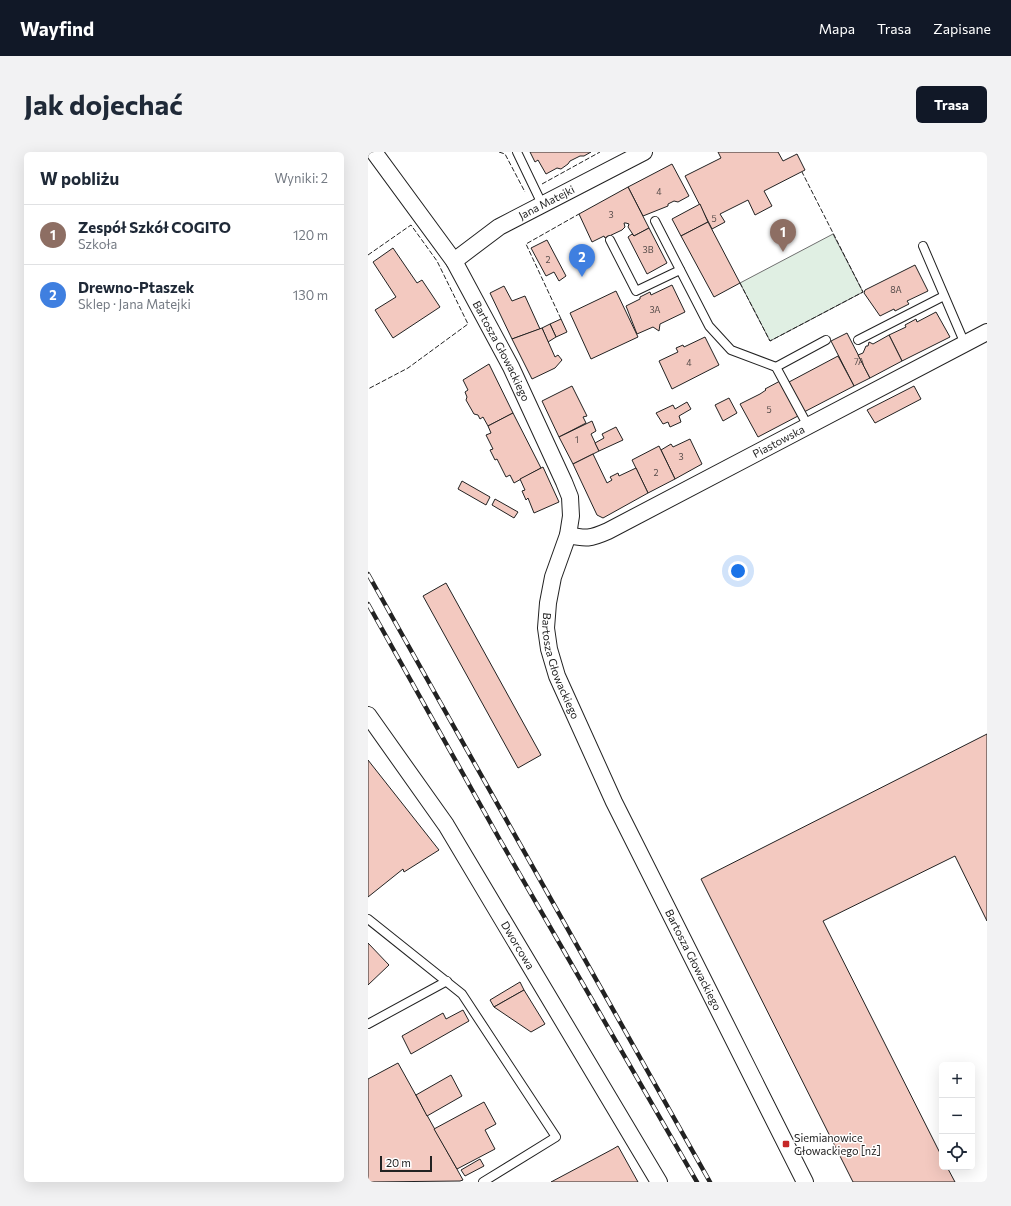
<!DOCTYPE html>
<html lang="pl">
<meta charset="utf-8">
<style>
body{margin:0;font-family:Commissioner,sans-serif;background:#f2f2f3;color:#1f2937}
.controls{position:absolute;right:12px;bottom:12px;display:grid;overflow:hidden;border-radius:6px;box-shadow:0 4px 16px #0002}
.controls button{width:36px;height:36px;display:grid;place-items:center;padding:0;border:0;border-bottom:1px solid #e0e1e3;background:#fff;color:#1f2937;font:20px sans-serif}
.scale{position:absolute;left:12px;bottom:10px;width:52px;box-sizing:border-box;padding-left:4px;border:2px solid #222;border-top:0;font-size:11px;line-height:14px;white-space:nowrap;color:#222;-webkit-text-stroke:3px #fff;paint-order:stroke}
.you{position:absolute;left:370px;top:419px;width:14px;height:14px;margin:-10px;border:3px solid #fff;border-radius:50%;background:#1a73e8;box-shadow:0 0 0 6px #1a73e833}
.badge{display:grid;place-items:center;width:26px;height:26px;border-radius:50%;background:#111827;color:#fff;font-size:13px;font-weight:700}
.pin{position:absolute;translate:-50% -33px;filter:drop-shadow(0 1px 2px #0008)}
.pin::after{content:'';position:absolute;top:21px;width:14px;height:12px;background:inherit;clip-path:polygon(0 0,100% 0,50% 100%)}
.list{margin:0;padding:0;list-style:none}
h2{display:flex;justify-content:space-between;align-items:center;height:52px;margin:0;padding:0 16px;font-size:17px}
h2 small{font-size:13px;font-weight:400;color:#747a83}
.list li{display:grid;grid-template-columns:26px 1fr auto;gap:12px;align-items:center;box-sizing:border-box;height:60px;padding:0 16px;border-top:1px solid #e0e1e3}
.list b{display:block;font-size:15px;white-space:nowrap}
.list p{margin:0;font-size:13px;white-space:nowrap;color:#747a83}
.list em{font-size:13px;font-style:normal;color:#747a83}
.icon{flex:none;width:22px;height:22px;fill:none;stroke:currentColor;stroke-width:2;stroke-linecap:round;stroke-linejoin:round}
.map{position:relative;flex:none;width:619px;height:1030px;overflow:hidden;border-radius:6px}
header{display:flex;align-items:center;gap:24px;box-sizing:border-box;height:56px;padding:0 20px;background:#111827;color:#fff}
header strong{font-size:19px}
nav{display:flex;gap:22px;margin-inline-start:auto;font-size:14px}
.intro{display:flex;align-items:center;justify-content:space-between;box-sizing:border-box;height:96px;padding:0 24px}
h1{margin:0;font-size:28px}
.button{padding:10px 18px;border-radius:6px;background:#111827;color:#fff;font-size:14px;font-weight:700}
main{display:flex;gap:24px;padding:0 24px}
aside{flex:1;background:#fff;border-radius:6px;box-shadow:0 4px 16px #0002}
.map>svg:first-child{display:block}
.green{fill:#e0efe3;stroke:#6f6f6f}
.building{fill:#f3c9c0;stroke:#222}
.lines{fill:none;stroke-linecap:round;stroke-linejoin:round}
.lane-casing{stroke:#222;stroke-width:10}
.street-casing{stroke:#222;stroke-width:18}
.lane{stroke:#fff;stroke-width:8}
.street{stroke:#fff;stroke-width:16}
.rail-casing{stroke:#222;stroke-width:4.5}
.rail{stroke:#fff;stroke-width:3;stroke-dasharray:9;stroke-linecap:butt}
.fence{stroke:#222;stroke-width:1;stroke-dasharray:5 2;stroke-linecap:butt}
.poi-dot{fill:#c62828;stroke:#fff;stroke-width:1.5}
.labels{text-anchor:middle;stroke-width:3;stroke-linejoin:round;paint-order:stroke}
.number-label{font-size:9px;fill:#564c4a}
.street-label{font-size:11px;fill:#222;stroke:#fff}
.poi-label{font-size:11px;fill:#222;stroke:#fff;text-anchor:start}
</style>
<header>
<strong>Wayfind</strong>
<nav><a>Mapa</a><a>Trasa</a><a>Zapisane</a></nav>
</header>
<div class="intro"><h1>Jak dojechać</h1><a class="button">Trasa</a></div>
<main>
<aside>
<h2>W pobliżu<small>Wyniki: 2</small></h2>
<ul class="list">
<li><span class="badge" style="background:#8d6e63">1</span><div><b>Zespół Szkół COGITO</b><p>Szkoła</p></div><em>120 m</em></li>
<li><span class="badge" style="background:#3f7fe0">2</span><div><b>Drewno-Ptaszek</b><p>Sklep · Jana Matejki</p></div><em>130 m</em></li>
</ul>
</aside>
<div class="map">
<svg width="619" height="1030" viewBox="0 0 619 1030">
<rect width="100%" height="100%" fill="#fff"/>
<polygon class="green" points="465,82 495,140 402,189 372,131"/>
<g class="building">
<polygon points="162,0 223,0 216,4 212,4 202,9 200,12 193,17 189,16 178,22 170,8 167,10"/>
<polygon points="350,0 410,0 415,9 429,2 437,18 396,39 404,54 387,63 380,48 352,62 357,70 344,77 317,24 353,6"/>
<polygon points="304,12 321,44 310,50 306,49 300,52 300,54 275,64 260,35"/>
<polygon points="260,35 281,76 266,84 260,75 261,72 258,71 256,71 257,75 254,78 237,86 236,84 224,90 211,62"/>
<polygon points="332,52 340,70 313,84 304,67"/>
<polygon points="340,70 372,131 346,145 313,84"/>
<polygon points="281,76 299,111 279,122 260,85 264,82 266,84"/>
<polygon points="179,88 198,124 191,129 186,120 178,124 163,96"/>
<polygon points="25,96 49,131 54,128 72,155 25,186 7,158 28,145 5,110"/>
<polygon points="547,113 560,139 539,149 541,152 527,159 526,157 512,164 496,141 497,138"/>
<polygon points="304,133 317,160 292,172 291,179 285,175 269,182 258,154 272,147 272,145 282,140 283,143"/>
<polygon points="136,134 144,149 157,144 172,177 144,187 122,141"/>
<polygon points="248,139 270,185 223,207 202,161"/>
<polygon points="568,160 582,185 534,209 521,183 538,175 537,173 548,167 549,170"/>
<polygon points="193,167 199,180 188,185 182,172"/>
<polygon points="182,172 188,185 180,190 174,176"/>
<polygon points="174,176 187,205 190,203 194,208 187,216 164,227 144,187"/>
<polygon points="479,181 502,226 486,234 463,189"/>
<polygon points="521,183 534,209 502,226 490,203 495,201 498,194 500,194 501,190 505,192"/>
<polygon points="337,185 351,213 304,237 291,209 310,200 308,196 315,193 316,195"/>
<polygon points="470,204 486,234 436,260 421,230"/>
<polygon points="121,212 145,261 120,274 115,265 112,267 110,263 106,262 98,248 99,245 97,240 100,238 95,228"/>
<polygon points="412,229 430,264 390,285 372,252 392,242 398,238 397,237"/>
<polygon points="204,234 219,264 215,265 218,271 191,285 174,249"/>
<polygon points="546,234 553,247 507,271 499,258"/>
<polygon points="361,246 369,261 355,269 347,253"/>
<polygon points="319,250 323,257 311,264 313,270 302,275 300,270 295,272 288,261 305,253 307,257"/>
<polygon points="145,261 173,316 146,331 142,323 138,325 129,307 127,308 122,298 125,297 118,283 123,281 120,274"/>
<polygon points="224,269 228,279 223,282 231,299 205,312 191,285"/>
<polygon points="248,275 255,288 231,299 227,291 236,286 234,282"/>
<polygon points="322,287 334,312 307,327 293,298 303,292 305,295"/>
<polygon points="291,294 307,327 280,341 264,308"/>
<polygon points="225,302 239,331 244,328 242,325 250,321 251,324 268,316 280,341 235,366 229,363 205,312"/>
<polygon points="175,315 191,350 166,361 160,346 158,348 154,339 157,338 152,327"/>
<polygon points="94,329 122,345 118,353 90,337"/>
<polygon points="127,347 150,360 146,366 124,353"/>
<polygon points="78,431 173,603 150,616 55,444"/>
<polygon points="619,582 619,769 587,704 455,769 574,1005 574,1015 579,1015 587,1030 485,1030 333,727"/>
<polygon points="0,608 71,698 36,720 35,717 0,745"/>
<polygon points="0,791 21,813 0,833"/>
<polygon points="152,830 156,838 126,855 122,848"/>
<polygon points="156,838 177,872 163,880 126,855"/>
<polygon points="95,858 101,869 43,902 34,884 75,861 78,867"/>
<polygon points="30,911 95,1028 92,1029 0,1030 0,927"/>
<polygon points="83,923 94,944 59,964 48,943"/>
<polygon points="116,950 128,972 117,978 127,997 89,1017 66,977"/>
<polygon points="250,994 270,1030 183,1030 245,997"/>
<polygon points="112,1007 116,1014 97,1024 93,1018"/>
</g>
<g class="lines">
<g class="lane-casing">
<g id="lane">
<polyline points="149,0 174,52"/>
<polyline points="287,69 341,174 363,198 408,215 440,274"/>
<polyline points="242,88 268,139 312,118"/>
<polyline points="555,94 597,192"/>
<polyline points="490,188 576,144"/>
<polyline points="408,215 458,188"/>
<polyline points="0,767 94,842 188,985 115,1030"/>
<polyline points="0,872 79,829"/>
</g>
</g>
<g class="street-casing">
<g id="street">
<path id="s1" d="M6,0L86,109L143,215L196,330L202,345L203,364L200,383L185,425L180,451L178,476L181,497L189,524L246,650L437,1030"/>
<path id="s2" d="M86,109L131,75L276,0"/>
<path id="s3" d="M200,383C218,387 222,387 240,379L619,180"/>
<path id="s4" d="M0,563L78,673L291,1030"/>
</g>
</g>
<use href="#lane" class="lane"/>
<use href="#street" class="street"/>
<g class="rail-casing">
<g id="rail">
<polyline points="0,422 342,1030"/>
<polyline points="0,452 132,688 329,1030"/>
</g>
</g>
<use href="#rail" class="rail"/>
<g class="fence">
<polyline points="131,0 137,2 157,40"/>
<polyline points="174,32 232,0"/>
<polyline points="0,103 43,73 69,109 100,172 40,216 0,237"/>
<polyline points="372,131 402,189 495,140 434,20"/>
<polyline points="193,167 158,92 211,62"/>
</g>
</g>
<rect class="poi-dot" x="414" y="988" width="8" height="8" rx="2"/>
<g class="labels">
<g class="number-label">
<text x="291" y="43">4</text>
<text x="243" y="66">3</text>
<text x="346" y="70">5</text>
<text x="280" y="101">3B</text>
<text x="180" y="111">2</text>
<text x="528" y="141">8A</text>
<text x="287" y="161">3A</text>
<text x="491" y="213">7A</text>
<text x="321" y="214">4</text>
<text x="401" y="261">5</text>
<text x="209" y="291">1</text>
<text x="313" y="308">3</text>
<text x="288" y="324">2</text>
</g>
<g class="street-label">
<text dy="4" stroke="none"><textPath href="#s2" startOffset="110">Jana Matejki</textPath></text>
<text dy="4" stroke="none"><textPath href="#s1" startOffset="237">Bartosza Głowackiego</textPath></text>
<text dy="4" stroke="none"><textPath href="#s3" startOffset="234">Piastowska</textPath></text>
<text dy="4" stroke="none"><textPath href="#s1" startOffset="573">Bartosza Głowackiego</textPath></text>
<text dy="4" stroke="none"><textPath href="#s4" startOffset="275">Dworcowa</textPath></text>
<text dy="4" stroke="none"><textPath href="#s1" startOffset="897">Bartosza Głowackiego</textPath></text>
</g>
<g class="poi-label">
<text x="426" y="990">Siemianowice<tspan x="426" dy="13">Głowackiego [nż]</tspan></text>
</g>
</g>
</svg>
<div class="controls">
<button>+</button>
<button>−</button>
<button><svg class="icon" aria-label="locate" viewBox="0 0 24 24"><circle cx="12" cy="12" r="6"/><path d="M12 2v4M12 18v4M2 12h4M18 12h4"/></svg></button>
</div>
<div class="scale">20 m</div>
<div class="you"></div>
<div class="pin badge" style="left:415px;top:100px;background:#8d6e63">1</div>
<div class="pin badge" style="left:214px;top:125px;background:#3f7fe0">2</div>
</div>
</main>
